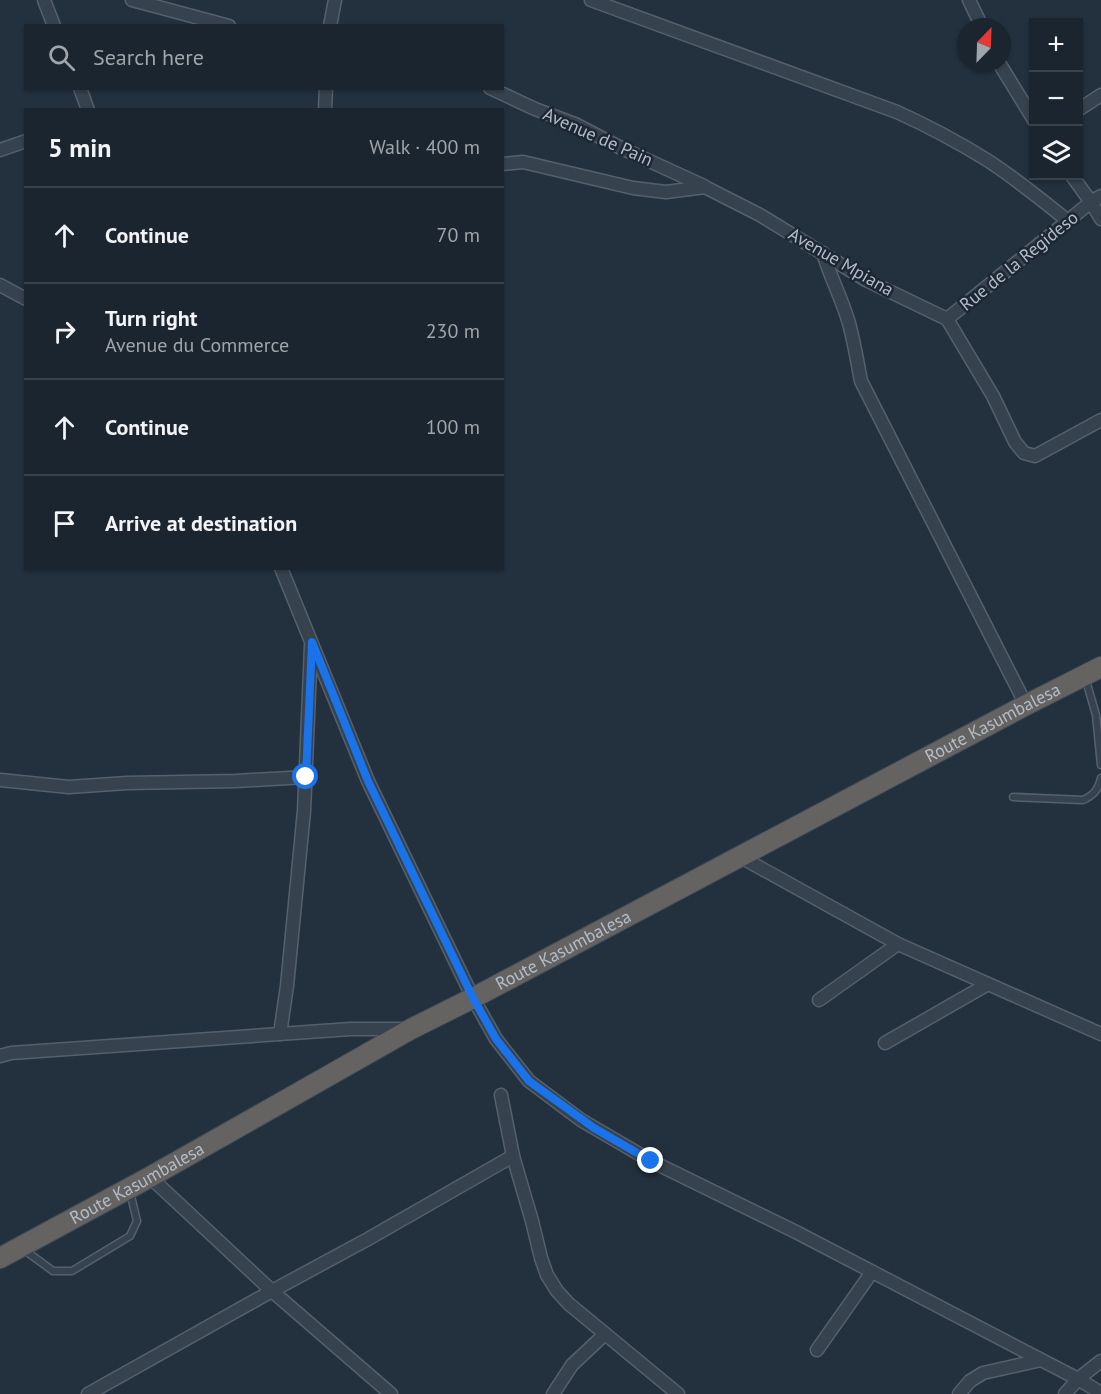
<!DOCTYPE html>
<meta charset="utf-8">
<style>
body{margin:0;font-family:"PT Sans",sans-serif;background:#27313b;color:#f1f3f6}
.controls{position:absolute;right:18px;top:18px;display:grid;overflow:hidden;border-radius:0px;box-shadow:0 2px 4px #0004}
.controls button{width:54px;height:54px;display:grid;place-items:center;padding:0;border:0;border-bottom:2px solid #38424b;background:#1a252f;color:#f1f3f6;font:30px sans-serif}
.compass{position:absolute;left:957px;top:18px;width:54px;height:54px;border-radius:50%;background:#1a252f;box-shadow:0 2px 4px #0004;rotate:23deg}
.stop{position:absolute;width:18px;height:18px;margin:-14px;border:4px solid #1a73e8;border-radius:50%;background:#fff}
.stop.end{background:#1a73e8;border-color:#fff;box-shadow:0 2px 6px #0008}
.list{margin:0;padding:0;list-style:none}
h2{display:flex;justify-content:space-between;align-items:center;height:78px;margin:0;padding:0 24px;font-size:26px}
h2 small{font-size:20px;font-weight:400;color:#9fa5aa}
.list li{display:grid;grid-template-columns:39px 1fr auto;gap:18px;align-items:center;box-sizing:border-box;height:96px;padding:0 24px;border-top:2px solid #38424b}
.list b{display:block;font-size:22px;white-space:nowrap}
.list p{margin:0;font-size:20px;white-space:nowrap;color:#9fa5aa}
.list em{font-size:20px;font-style:normal;color:#9fa5aa}
.icon{flex:none;width:33px;height:33px;fill:none;stroke:currentColor;stroke-width:2;stroke-linecap:round;stroke-linejoin:round}
.map{position:relative;flex:none;width:1101px;height:1394px;overflow:hidden}
.search{position:absolute;background:#1a252f;box-shadow:0 2px 4px #0004;left:24px;top:24px;width:480px;height:66px;display:flex;align-items:center;gap:15px;box-sizing:border-box;padding:0 21px;border-radius:0px;color:#9fa5aa;font-size:22px}
.panel{position:absolute;background:#1a252f;box-shadow:0 2px 4px #0004;left:24px;top:108px;width:480px;height:462px;border-radius:0px}
.map>svg:first-child{display:block}
.lines{fill:none;stroke-linecap:round;stroke-linejoin:round}
.service-casing{stroke:#55606c;stroke-width:9}
.minor-casing{stroke:#55606c;stroke-width:15}
.trunk-casing{stroke:#424d59;stroke-width:22}
.service{stroke:#37424f;stroke-width:6}
.minor{stroke:#37424f;stroke-width:12}
.trunk{stroke:#656361;stroke-width:20}
.route{stroke:#1a73e8;stroke-width:8}
.labels{text-anchor:middle;stroke-width:5;stroke-linejoin:round;paint-order:stroke}
.street-label{font-size:18px;fill:#b3bdca;stroke:#1c2733}
</style>
<div class="map">
<svg width="1101" height="1394" viewBox="0 0 1101 1394">
<rect width="100%" height="100%" fill="#23313f"/>
<g class="lines">
<g class="service-casing">
<g id="service">
<polyline points="1085,677 1096,715 1101,765"/>
<path d="M1013,797L1083,800C1094,795 1098,790 1101,778"/>
<polyline points="23,1249 53,1271 72,1271 130,1236 137,1221 130,1192"/>
</g>
</g>
<g class="minor-casing">
<g id="minor">
<polyline points="44,0 54,26"/>
<polyline points="132,0 229,26"/>
<path d="M591,0L897,112C928,126 958,142 987,160C1015,178 1042,200 1068,221"/>
<polyline points="969,0 982,27"/>
<polyline points="330,26 335,0"/>
<polyline points="999,63 1034,120"/>
<polyline points="80,88 88,110"/>
<polyline points="490,88 535,109 575,124 621,148 704,186"/>
<polyline points="325,110 326,88"/>
<polyline points="1078,110 1101,95"/>
<polyline points="0,150 26,141"/>
<polyline points="502,164 523,162 633,188 666,192 705,187 760,215 866,280 947,319 993,396 1015,442 1024,453 1035,456 1101,420"/>
<polyline points="1072,176 1091,202 1101,219"/>
<path d="M823,253C830,276 841,297 848,320C854,340 857,361 861,381L1026,705"/>
<polyline points="0,285 26,299"/>
<polyline points="947,319 1091,202 1101,196"/>
<polyline points="281,568 368,781 473,998 496,1039 529,1081 581,1120 651,1161 796,1232 1078,1379 1101,1393"/>
<polyline points="0,780 69,787 127,783 236,781 306,777"/>
<polyline points="739,856 898,944 1101,1034"/>
<polyline points="819,1000 898,944"/>
<polyline points="280,1034 287,986 304,811 311,646"/>
<polyline points="885,1043 988,984"/>
<polyline points="0,1056 11,1053 351,1029 406,1029"/>
<polyline points="501,1095 513,1156 532,1221 541,1258 547,1275 557,1291 569,1304 678,1394"/>
<polyline points="150,1177 272,1291 391,1394"/>
<polyline points="817,1350 872,1272"/>
<polyline points="88,1394 272,1291 368,1239 513,1156"/>
<polyline points="553,1394 572,1365 605,1334"/>
<polyline points="959,1394 970,1381 983,1373 1041,1360"/>
<polyline points="1065,1394 1078,1379 1101,1361"/>
</g>
</g>
<g class="trunk-casing">
<g id="trunk">
<path id="s1" d="M0,1258L150,1177L411,1029L473,998L1026,705L1101,667"/>
</g>
</g>
<use href="#service" class="service"/>
<use href="#minor" class="minor"/>
<use href="#trunk" class="trunk"/>
</g>
<g class="lines">
<polyline class="route" points="306,777 312,642 368,781 473,998 496,1039 529,1081 594,1128 651,1161"/>
</g>
<g class="labels">
<g class="street-label">
<text transform="translate(598 137) rotate(24)" y="6">Avenue de Pain</text>
<text transform="translate(1019 261) rotate(-39)" y="6">Rue de la Regideso</text>
<text transform="translate(841 262) rotate(30)" y="6">Avenue Mpiana</text>
<text dy="6" stroke="none"><textPath href="#s1" startOffset="1128">Route Kasumbalesa</textPath></text>
<text dy="6" stroke="none"><textPath href="#s1" startOffset="642">Route Kasumbalesa</textPath></text>
<text dy="6" stroke="none"><textPath href="#s1" startOffset="156">Route Kasumbalesa</textPath></text>
</g>
</g>
</svg>
<div class="controls">
<button>+</button>
<button>−</button>
<button><svg class="icon" aria-label="layers" viewBox="0 0 24 24"><path d="M12 4l9 5-9 5-9-5zM3 14l9 5 9-5"/></svg></button>
</div>
<svg class="compass" viewBox="-18 -18 36 36"><path d="M0-13l5 13h-10z" fill="#e53935"/><path d="M0 13l5-13h-10z" fill="#9fa5aa"/></svg>
<div class="stop" style="left:306px;top:777px"></div>
<div class="stop end" style="left:651px;top:1161px"></div>
<div class="search"><svg class="icon" aria-label="search" viewBox="0 0 24 24"><circle cx="10" cy="10" r="6"/><path d="M15 15l6 6"/></svg>Search here</div>
<section class="panel">
<h2>5 min<small>Walk · 400 m</small></h2>
<ul class="list">
<li><svg class="icon" aria-label="ahead" viewBox="0 0 24 24"><path d="M12 20V5M6 11l6-6 6 6"/></svg><div><b>Continue</b></div><em>70 m</em></li>
<li><svg class="icon" aria-label="right" viewBox="0 0 24 24"><path d="M7 20v-9h11M14 6l5 5-5 5"/></svg><div><b>Turn right</b><p>Avenue du Commerce</p></div><em>230 m</em></li>
<li><svg class="icon" aria-label="ahead" viewBox="0 0 24 24"><path d="M12 20V5M6 11l6-6 6 6"/></svg><div><b>Continue</b></div><em>100 m</em></li>
<li><svg class="icon" aria-label="arrive" viewBox="0 0 24 24"><path d="M6 21V4h12l-3 4 3 4H6"/></svg><div><b>Arrive at destination</b></div></li>
</ul>
</section>
</div>
